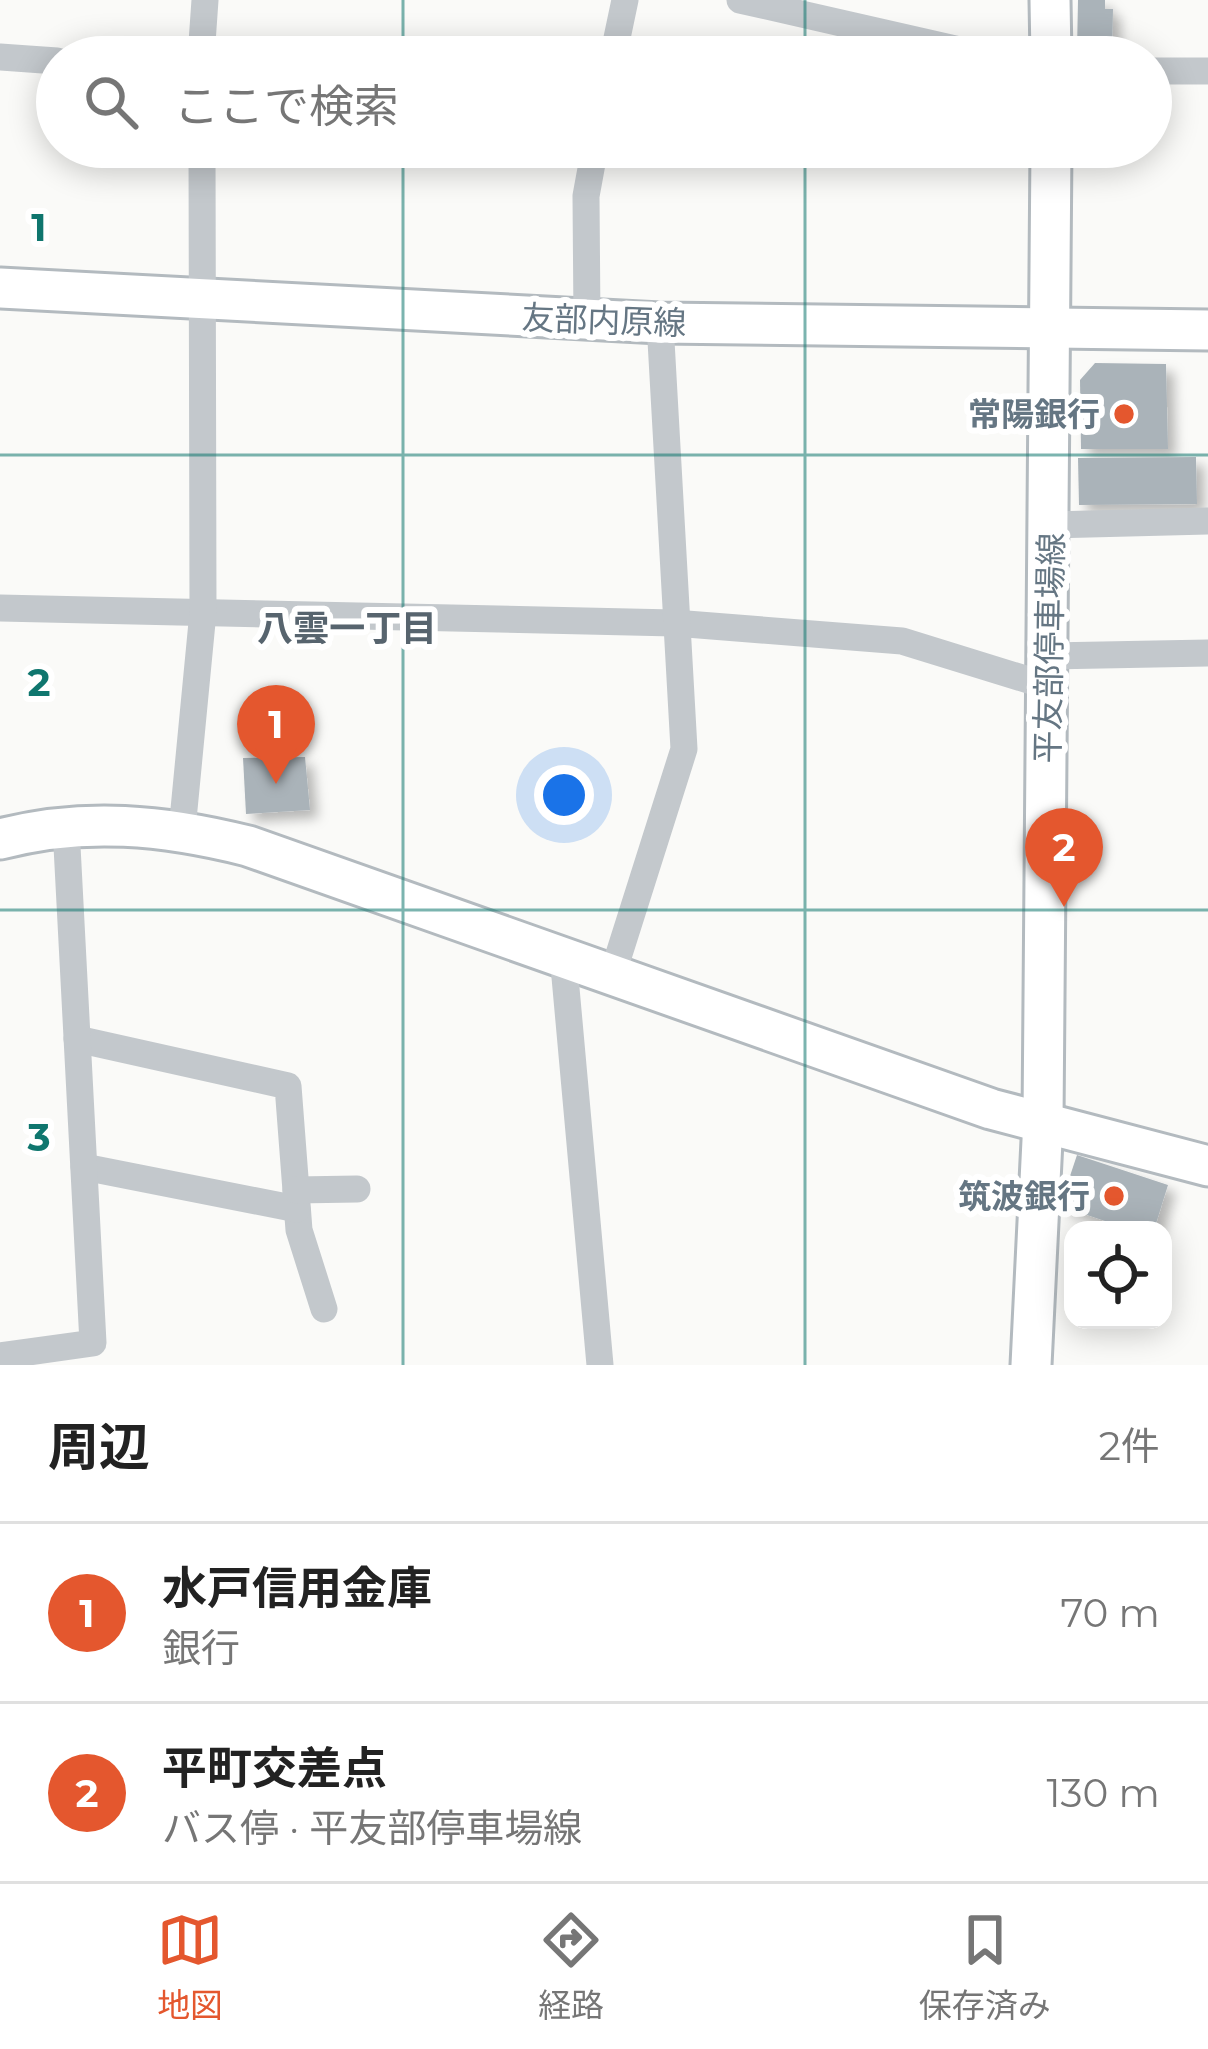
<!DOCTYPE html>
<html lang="ja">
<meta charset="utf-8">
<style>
body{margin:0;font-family:Montserrat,"Noto Sans JP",sans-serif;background:#f6f6f6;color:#222}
.controls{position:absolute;right:36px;bottom:36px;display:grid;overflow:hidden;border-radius:24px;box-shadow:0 6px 30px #0003}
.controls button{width:108px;height:108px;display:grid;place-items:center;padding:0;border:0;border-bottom:3px solid #e0e0e0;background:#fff;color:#222;font:60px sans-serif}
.you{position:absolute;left:564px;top:795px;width:42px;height:42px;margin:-30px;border:9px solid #fff;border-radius:50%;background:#1a73e8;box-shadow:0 0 0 18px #1a73e833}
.badge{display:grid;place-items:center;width:78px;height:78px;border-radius:50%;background:#e4572e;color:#fff;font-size:39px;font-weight:700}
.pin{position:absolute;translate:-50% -99px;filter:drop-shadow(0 3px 6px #0008)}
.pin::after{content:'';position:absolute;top:63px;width:42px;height:36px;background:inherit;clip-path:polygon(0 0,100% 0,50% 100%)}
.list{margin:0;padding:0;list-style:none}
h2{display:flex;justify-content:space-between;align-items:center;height:156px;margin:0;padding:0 48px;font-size:51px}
h2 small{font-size:39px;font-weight:400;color:#767676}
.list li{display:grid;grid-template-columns:78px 1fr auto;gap:36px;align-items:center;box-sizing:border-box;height:180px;padding:0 48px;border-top:3px solid #e0e0e0}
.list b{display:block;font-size:45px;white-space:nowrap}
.list p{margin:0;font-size:39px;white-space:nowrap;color:#767676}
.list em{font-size:39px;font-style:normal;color:#767676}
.icon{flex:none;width:66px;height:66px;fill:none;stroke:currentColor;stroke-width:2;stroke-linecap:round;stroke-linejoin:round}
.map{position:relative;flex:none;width:1208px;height:1365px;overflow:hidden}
.search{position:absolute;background:#fff;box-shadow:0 6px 30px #0003;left:36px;right:36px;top:36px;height:132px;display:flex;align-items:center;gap:30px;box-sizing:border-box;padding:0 42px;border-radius:66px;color:#767676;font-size:45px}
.sheet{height:516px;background:#fff}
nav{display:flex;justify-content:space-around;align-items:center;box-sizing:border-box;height:168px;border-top:3px solid #e0e0e0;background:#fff;font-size:33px;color:#767676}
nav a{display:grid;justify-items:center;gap:6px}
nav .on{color:#e4572e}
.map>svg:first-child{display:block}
.building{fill:#aab3b9;filter:url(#shadow)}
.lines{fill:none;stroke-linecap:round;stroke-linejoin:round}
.secondary-casing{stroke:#b3babf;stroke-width:45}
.street{stroke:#c3c8cc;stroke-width:27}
.secondary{stroke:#fff;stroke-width:39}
.grid{fill:none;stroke:#0f766e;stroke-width:3;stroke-opacity:0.55}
.poi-dot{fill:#e4572e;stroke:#fff;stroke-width:4.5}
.labels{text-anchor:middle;stroke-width:12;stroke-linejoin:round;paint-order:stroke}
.street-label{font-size:33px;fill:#657683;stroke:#fff}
.poi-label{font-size:33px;font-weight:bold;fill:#657683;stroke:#fff;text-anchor:end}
.neighbourhood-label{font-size:36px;font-weight:bold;fill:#57646e;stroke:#fff}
.grid-label{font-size:39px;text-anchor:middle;font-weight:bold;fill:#0f766e;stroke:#fff;stroke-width:12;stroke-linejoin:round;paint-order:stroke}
</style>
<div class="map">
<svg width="1208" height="1365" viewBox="0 0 1208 1365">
<defs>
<filter id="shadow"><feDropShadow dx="8" dy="8" stdDeviation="6" flood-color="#0004"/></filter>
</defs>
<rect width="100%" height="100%" fill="#fafaf8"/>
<g class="building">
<polygon points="1078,0 1105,0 1105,9 1113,9 1112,52 1077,51"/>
<polygon points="1095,363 1166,364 1168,449 1081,449 1080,380"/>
<polygon points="1196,457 1197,504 1079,505 1078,458"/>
<polygon points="305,757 310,810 246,814 243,758"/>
<polygon points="1077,1155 1168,1185 1154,1230 1132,1230 1060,1206"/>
</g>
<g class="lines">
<g class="secondary-casing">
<g id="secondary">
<polyline points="1050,0 1051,57"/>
<polyline points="0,288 660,323 1208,330"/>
<path d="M0,839C85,817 164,825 248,846L991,1109L1208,1166"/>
<polyline points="1031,1365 1043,1120 1051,147"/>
</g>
</g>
<g class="street">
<polyline points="740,0 990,57"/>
<polyline points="0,57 57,61"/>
<polyline points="201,57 205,0"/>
<polyline points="613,57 625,0"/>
<polyline points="1151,71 1208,71"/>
<polyline points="587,321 586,196 595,147"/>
<polyline points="1050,525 1208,521"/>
<polyline points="0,608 674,623 902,641 1048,686"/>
<polyline points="1049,656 1208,653"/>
<polyline points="182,830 203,612 202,147"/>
<polyline points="563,955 600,1365"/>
<polyline points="613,973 684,749 660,323"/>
<polyline points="77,1039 288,1086 299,1230 324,1309"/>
<polyline points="84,1167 297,1209"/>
<polyline points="296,1190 357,1189"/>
<polyline points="0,1356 93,1343 66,827"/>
</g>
<use href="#secondary" class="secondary"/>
</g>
<path class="grid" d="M403,0V57M805,0V57M403,147V1365M805,147V1365M0,455H1208M0,910H1208"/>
<g class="poi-dot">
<circle cx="1124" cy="414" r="12"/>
<circle cx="1114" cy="1196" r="12"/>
</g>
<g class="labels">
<g class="street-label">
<text transform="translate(604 320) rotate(2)" y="12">友部内原線</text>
<text transform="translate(1049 648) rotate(-89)" y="12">平友部停車場線</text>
</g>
<g class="poi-label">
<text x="1100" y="426">常陽銀行</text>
<text x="1090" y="1208">筑波銀行</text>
</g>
<g class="neighbourhood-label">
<text x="347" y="641">八雲一丁目</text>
</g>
</g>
<g class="grid-label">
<text x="39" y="241">1</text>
<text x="39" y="696">2</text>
<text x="39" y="1151">3</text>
</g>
</svg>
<div class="controls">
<button><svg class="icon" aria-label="locate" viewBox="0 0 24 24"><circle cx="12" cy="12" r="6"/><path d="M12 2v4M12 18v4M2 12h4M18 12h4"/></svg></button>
</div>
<div class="you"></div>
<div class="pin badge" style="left:276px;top:784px">1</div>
<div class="pin badge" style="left:1064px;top:907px">2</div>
<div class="search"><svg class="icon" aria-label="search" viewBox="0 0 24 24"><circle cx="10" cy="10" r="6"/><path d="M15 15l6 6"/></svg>ここで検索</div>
</div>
<section class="sheet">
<h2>周辺<small>2件</small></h2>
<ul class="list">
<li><span class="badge">1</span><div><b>水戸信用金庫</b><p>銀行</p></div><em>70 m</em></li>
<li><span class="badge">2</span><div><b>平町交差点</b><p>バス停 · 平友部停車場線</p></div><em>130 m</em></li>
</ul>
</section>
<nav>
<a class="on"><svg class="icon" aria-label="map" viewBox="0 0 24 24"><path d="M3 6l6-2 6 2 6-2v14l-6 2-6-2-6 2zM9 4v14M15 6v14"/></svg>地図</a>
<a><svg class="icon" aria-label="directions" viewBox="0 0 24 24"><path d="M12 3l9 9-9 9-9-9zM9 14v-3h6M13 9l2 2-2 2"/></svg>経路</a>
<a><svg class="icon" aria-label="saved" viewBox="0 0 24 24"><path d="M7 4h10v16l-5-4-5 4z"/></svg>保存済み</a>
</nav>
